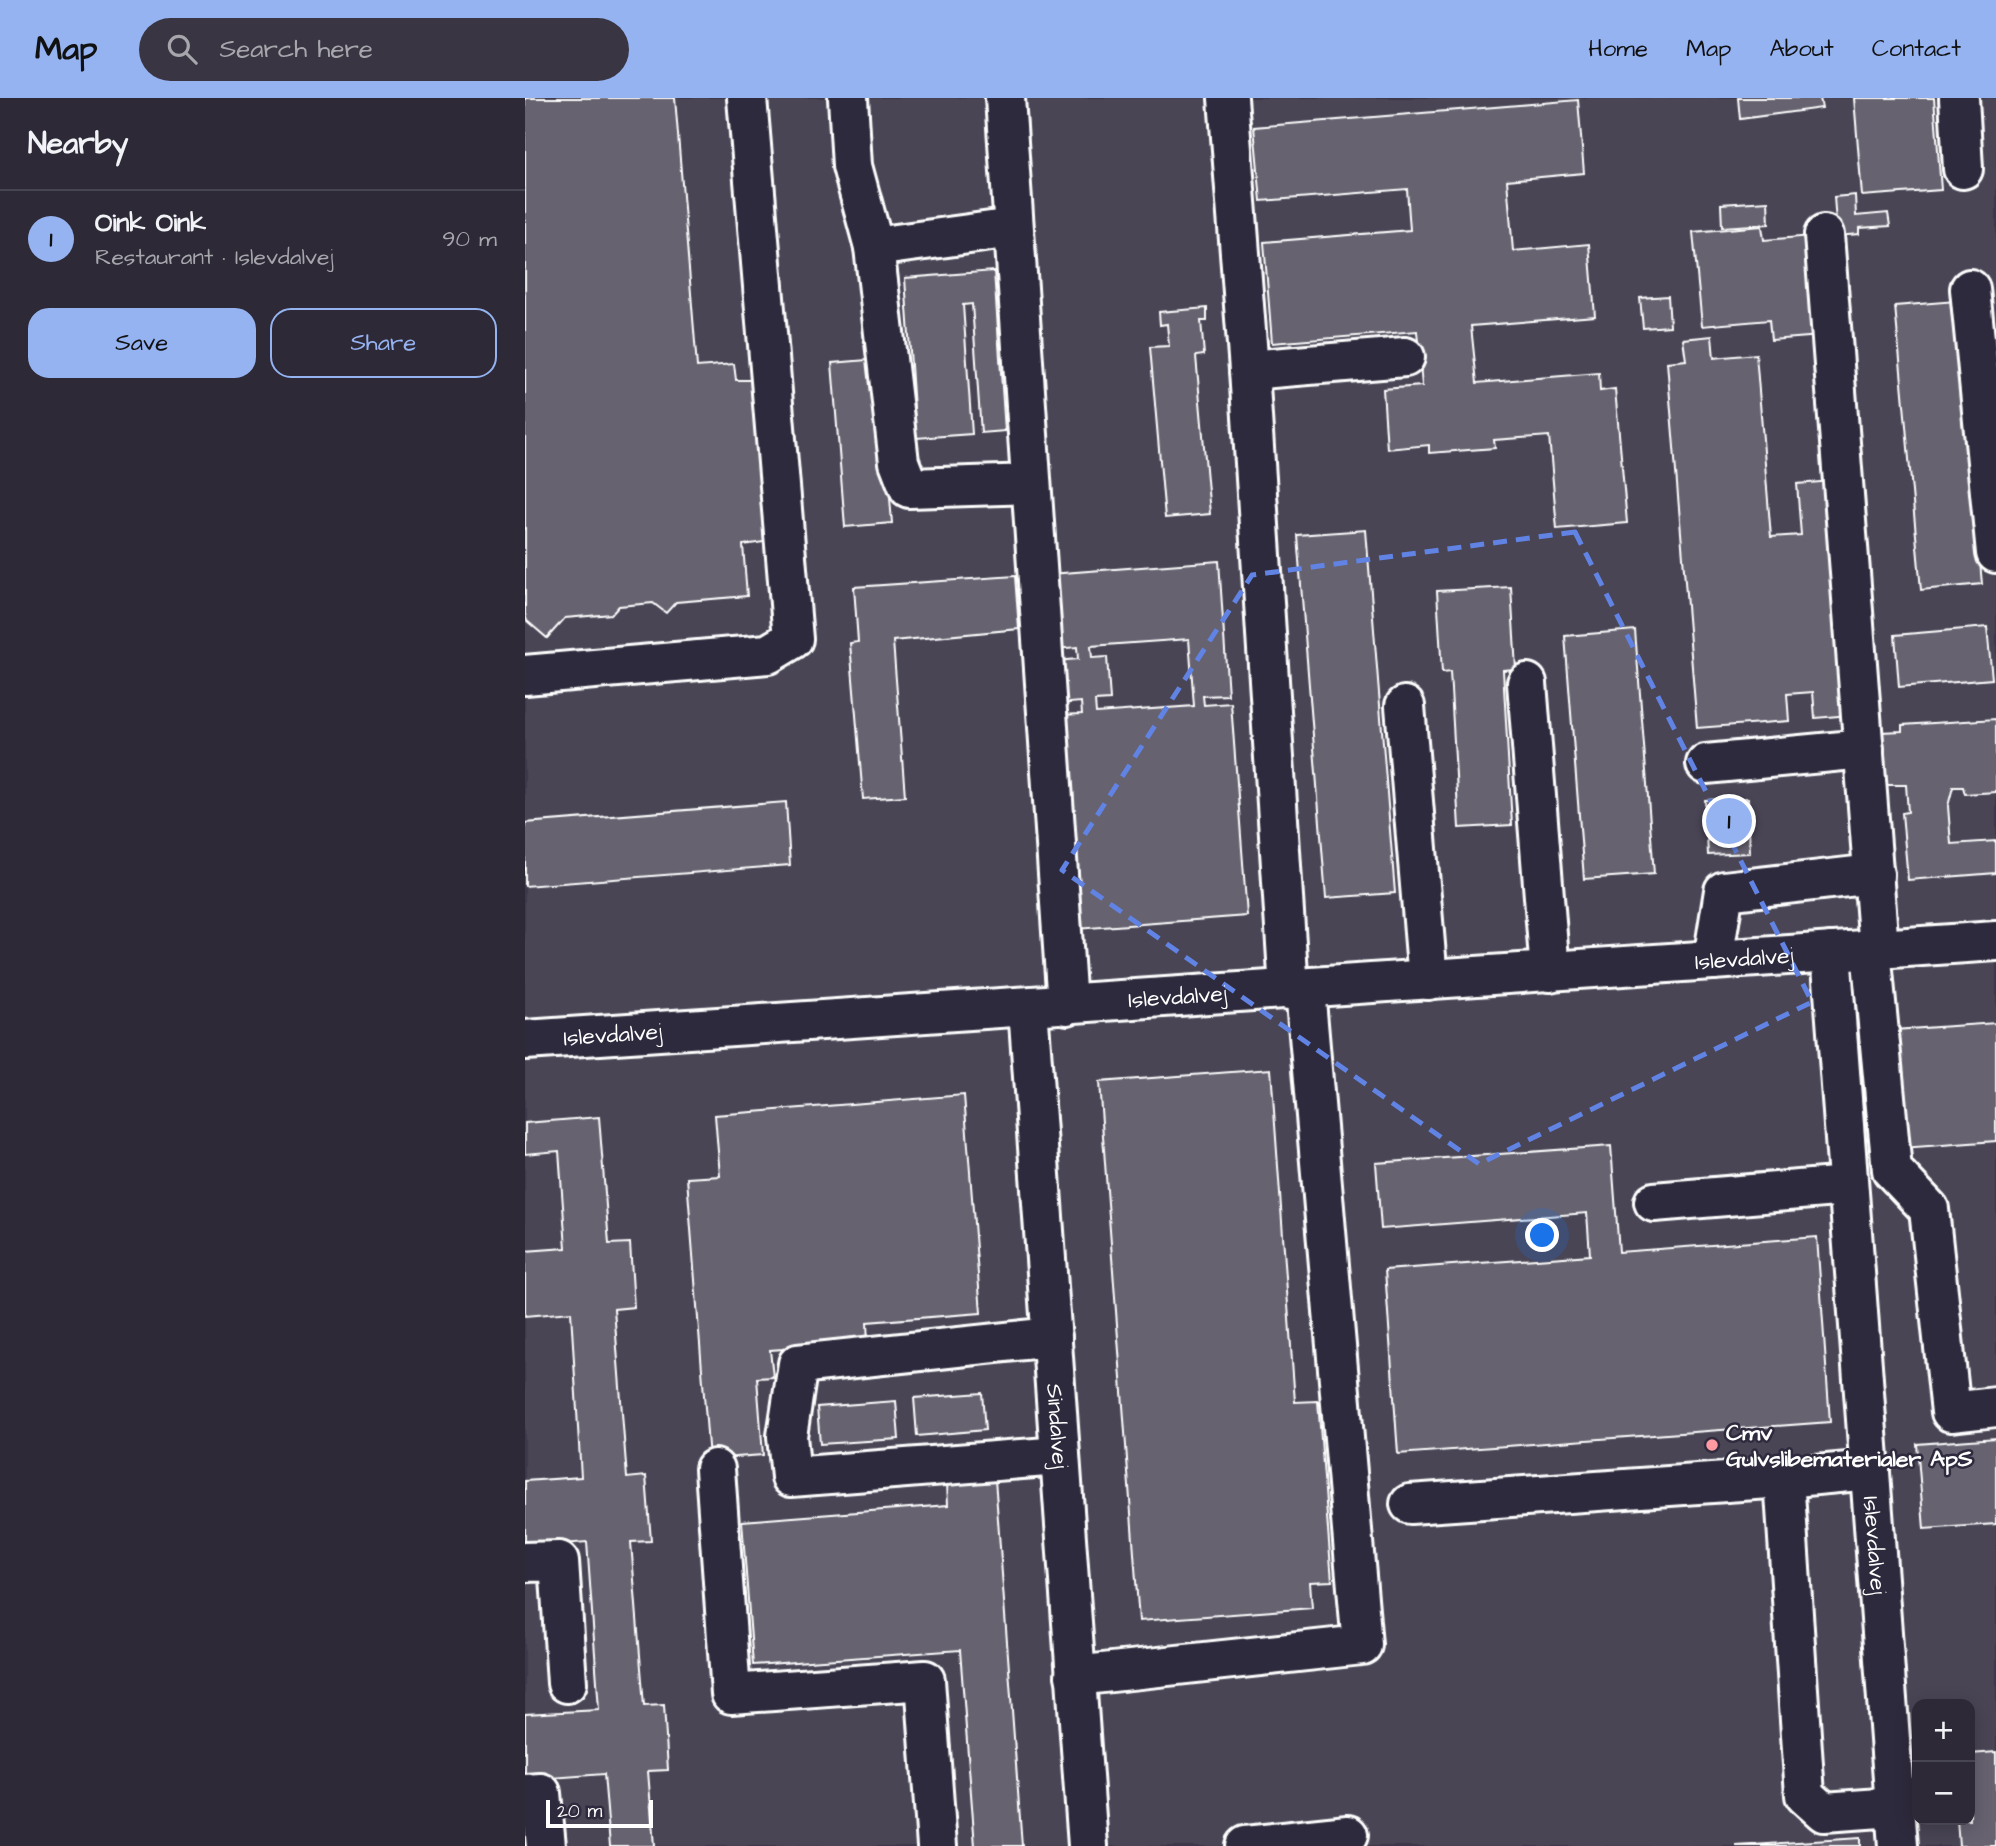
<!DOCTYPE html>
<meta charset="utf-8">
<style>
body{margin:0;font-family:"Architects Daughter",sans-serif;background:#393542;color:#f1f3f6}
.controls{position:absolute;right:21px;bottom:21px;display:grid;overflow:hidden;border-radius:14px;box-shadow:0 4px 18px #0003}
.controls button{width:63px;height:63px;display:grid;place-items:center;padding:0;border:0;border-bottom:2px solid #484552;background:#2d2937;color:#f1f3f6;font:35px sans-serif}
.scale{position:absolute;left:21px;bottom:18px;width:107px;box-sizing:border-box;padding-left:7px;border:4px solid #fff;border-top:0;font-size:19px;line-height:24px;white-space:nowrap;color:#fff;-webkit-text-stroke:5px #2f2a3d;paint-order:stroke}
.you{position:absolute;left:1018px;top:1138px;width:24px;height:24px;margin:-18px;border:5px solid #fff;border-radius:50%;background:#1a73e8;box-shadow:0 0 0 10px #1a73e833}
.badge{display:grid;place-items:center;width:46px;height:46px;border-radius:50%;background:#95b2f1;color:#111;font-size:23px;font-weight:700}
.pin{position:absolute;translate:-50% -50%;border:4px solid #fff;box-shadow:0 2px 7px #0006}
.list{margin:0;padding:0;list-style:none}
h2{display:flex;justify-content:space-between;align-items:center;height:91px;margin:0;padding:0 28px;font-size:30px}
h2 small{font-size:23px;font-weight:400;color:#a7a6ad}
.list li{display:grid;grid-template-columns:46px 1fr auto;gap:21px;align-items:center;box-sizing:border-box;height:98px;padding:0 28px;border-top:2px solid #484552}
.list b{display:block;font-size:26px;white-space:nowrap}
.list p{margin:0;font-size:23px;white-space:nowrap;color:#a7a6ad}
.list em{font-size:23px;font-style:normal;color:#a7a6ad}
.actions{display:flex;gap:14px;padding:21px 28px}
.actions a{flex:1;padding:16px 0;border:2px solid #95b2f1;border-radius:21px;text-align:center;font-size:24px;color:#95b2f1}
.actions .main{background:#95b2f1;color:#111}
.icon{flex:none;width:38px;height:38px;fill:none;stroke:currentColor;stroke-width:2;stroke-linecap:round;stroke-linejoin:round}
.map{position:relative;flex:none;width:1471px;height:1748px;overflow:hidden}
header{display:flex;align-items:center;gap:42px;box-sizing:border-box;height:98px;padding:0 35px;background:#95b2f1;color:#111}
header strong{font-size:33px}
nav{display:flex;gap:38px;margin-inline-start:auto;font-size:24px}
.search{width:490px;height:63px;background:#393542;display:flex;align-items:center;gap:18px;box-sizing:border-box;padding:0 24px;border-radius:38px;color:#a7a6ad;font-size:26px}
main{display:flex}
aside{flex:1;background:#2d2937}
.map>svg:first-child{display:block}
.built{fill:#494455;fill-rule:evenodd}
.building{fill:#666270;stroke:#fff;stroke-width:2;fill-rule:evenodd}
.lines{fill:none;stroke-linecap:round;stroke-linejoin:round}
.minor-casing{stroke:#fff;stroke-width:44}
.minor{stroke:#2f2a3d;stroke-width:38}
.marked{fill:none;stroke:#6183e4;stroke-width:5;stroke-dasharray:14 9;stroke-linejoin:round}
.poi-dot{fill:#ff9aa2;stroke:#2f2a3d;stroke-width:2.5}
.labels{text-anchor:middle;stroke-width:5;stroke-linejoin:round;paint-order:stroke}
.street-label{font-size:23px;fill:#fff;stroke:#2f2a3d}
.poi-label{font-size:23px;font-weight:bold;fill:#fff;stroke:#2f2a3d;text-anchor:start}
</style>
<header>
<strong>Map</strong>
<div class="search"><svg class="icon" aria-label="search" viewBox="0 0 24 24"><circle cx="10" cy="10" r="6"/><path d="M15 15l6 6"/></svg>Search here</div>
<nav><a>Home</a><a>Map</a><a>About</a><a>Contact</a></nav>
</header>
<main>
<aside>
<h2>Nearby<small></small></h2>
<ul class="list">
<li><span class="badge">1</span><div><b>Oink Oink</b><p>Restaurant · Islevdalvej</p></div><em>90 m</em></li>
</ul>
<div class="actions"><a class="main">Save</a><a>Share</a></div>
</aside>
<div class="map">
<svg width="1471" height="1748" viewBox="0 0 1471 1748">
<rect width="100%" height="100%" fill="#3c3749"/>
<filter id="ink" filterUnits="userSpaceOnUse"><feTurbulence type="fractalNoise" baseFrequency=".0143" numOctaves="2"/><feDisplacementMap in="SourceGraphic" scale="14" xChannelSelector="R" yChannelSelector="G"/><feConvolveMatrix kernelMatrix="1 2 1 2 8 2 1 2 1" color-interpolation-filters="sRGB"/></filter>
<g filter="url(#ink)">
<path class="built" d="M0,0H1471V1748H0ZM1392,1606H1445V1722H1392Z"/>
<g class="building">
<polygon points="0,0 150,0 172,269 209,266 211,282 235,282 252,442 218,447 222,498 151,504 141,515 128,505 94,508 87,516 40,520 22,540 2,523 0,516"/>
<polygon points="1213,0 1295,0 1297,10 1215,21"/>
<polygon points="1329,0 1409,0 1416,92 1337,98"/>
<polygon points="1053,2 1059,75 982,82 988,153 1064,146 1070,218 946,228 952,285 1074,275 1075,293 1090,291 1102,425 1032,431 1024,338 969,342 970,350 904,355 904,347 862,351 858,291 897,288 892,233 747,245 739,144 885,132 882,91 736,103 729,29"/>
<polygon points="1330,97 1331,118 1363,115 1365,128 1334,130 1334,136 1312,138 1309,99"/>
<polygon points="1243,103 1244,126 1197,129 1196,106"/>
<polygon points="1237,128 1239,142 1287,138 1296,238 1246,242 1244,222 1177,228 1168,134"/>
<polygon points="469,173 480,333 456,335 447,206 438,207 447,336 391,340 380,180"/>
<polygon points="1143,198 1145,228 1118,230 1115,200"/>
<polygon points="1431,203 1457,486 1396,492 1370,208"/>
<polygon points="682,210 682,223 676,223 679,257 671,258 685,416 640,420 625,249 644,248 642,226 635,227 634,214"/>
<polygon points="1187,238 1189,260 1231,256 1246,439 1276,437 1272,386 1307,383 1326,617 1290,620 1288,594 1262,596 1264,623 1172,630 1142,264 1161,262 1158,241"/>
<polygon points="354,261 367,425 320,429 307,265"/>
<polygon points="841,432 870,795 801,800 772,437"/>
<path d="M694,463L703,597L678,598L679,607L706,605L722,818L551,831L535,617L557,616L556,604L533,606L530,563L553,561L552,549L531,551L525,476ZM664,541L669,608L571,615L570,603L585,602L582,559L567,560L566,548Z"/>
<polygon points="490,478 494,531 368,543 380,698 338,701 325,545 333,544 329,489"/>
<polygon points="986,489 991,571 978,572 987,727 934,730 925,574 917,575 912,493"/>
<polygon points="1462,529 1467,581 1374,589 1370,537"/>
<polygon points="1110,532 1129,776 1059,781 1040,538"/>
<polygon points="1471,621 1471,694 1440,696 1438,689 1428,689 1423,708 1426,746 1471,743 1471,775 1383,782 1377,715 1383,714 1381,687 1358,687 1355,634 1377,633 1377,627"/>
<polygon points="1223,700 1225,755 1183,757 1180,702"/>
<polygon points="261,704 265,767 0,788 0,725"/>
<polygon points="1471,925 1471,1043 1377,1050 1369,932"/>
<polygon points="746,971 770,1304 793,1303 807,1483 785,1484 787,1510 614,1523 574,984"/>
<polygon points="439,997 456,1215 342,1224 343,1245 245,1252 248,1279 232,1280 238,1357 184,1361 162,1080 195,1078 190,1017"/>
<polygon points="74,1019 84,1146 105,1145 109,1209 89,1211 102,1380 121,1378 126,1443 106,1444 119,1608 139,1607 143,1672 123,1673 129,1748 85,1748 79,1676 0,1682 0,1616 74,1612 62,1444 0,1449 0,1383 56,1379 46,1214 0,1218 0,1153 41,1150 34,1053 0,1056 0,1025"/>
<polygon points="1086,1048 1094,1154 1292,1139 1305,1324 873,1356 860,1172 1065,1157 1062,1115 856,1131 851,1065"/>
<polygon points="457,1295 460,1332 392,1338 389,1300"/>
<polygon points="371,1303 374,1341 295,1346 292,1309"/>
<polygon points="1471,1340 1471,1426 1399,1431 1392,1346"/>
<polygon points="470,1381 497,1748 450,1748 435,1552 228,1567 217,1423 423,1407 422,1384"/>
<polygon points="1471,1654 1471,1748 1434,1748 1432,1722 1445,1722 1445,1656"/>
<polygon points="1335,1740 1335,1748 1211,1748"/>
</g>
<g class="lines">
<g class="minor-casing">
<g id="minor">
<polyline points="323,0 327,68 349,149 374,364 384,390 506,386"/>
<polyline points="480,0 542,907"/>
<polyline points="703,0 724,272 764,892"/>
<polyline points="1434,0 1438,71"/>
<polyline points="1299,137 1354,851"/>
<polyline points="349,149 488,130"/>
<polyline points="1445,191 1471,455"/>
<polyline points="724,272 880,259"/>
<polyline points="0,577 243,556 268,541 222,0"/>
<polyline points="1002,585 1025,874"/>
<polyline points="880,608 903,882"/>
<polyline points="1181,666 1339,651"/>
<polyline points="1346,852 1367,1072 1404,1111 1426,1314 1471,1309"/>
<path id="s1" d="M1306,854L1373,1748"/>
<polyline points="1188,862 1199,793 1349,776"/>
<path id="s2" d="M503,909L563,1748"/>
<path id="s3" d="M0,942L1471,843"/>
<polyline points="1129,1104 1323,1088"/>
<polyline points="527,1239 273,1266 262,1338 266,1379 535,1358"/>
<polyline points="190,1371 206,1596 400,1582 412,1748"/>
<polyline points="1259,1380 1280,1697 1299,1714 1370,1709"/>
<polyline points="885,1406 1259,1380 1345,1372"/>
<polyline points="0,1464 34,1463 42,1585"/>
<polyline points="550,1578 837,1547 780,891"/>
<polyline points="0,1696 16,1695 21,1748"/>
<polyline points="720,1748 823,1737"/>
</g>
</g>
<use href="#minor" class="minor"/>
</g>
</g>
<path class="marked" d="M1050,434L1287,904L954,1066L537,772L727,477Z"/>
<circle class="poi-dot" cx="1187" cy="1347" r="7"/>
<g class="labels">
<g class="street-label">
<text dy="8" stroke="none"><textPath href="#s3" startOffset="1222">Islevdalvej</textPath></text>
<text dy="8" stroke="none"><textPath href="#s3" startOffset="654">Islevdalvej</textPath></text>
<text dy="8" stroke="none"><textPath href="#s3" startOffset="88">Islevdalvej</textPath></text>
<text dy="8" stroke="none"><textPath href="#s2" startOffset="420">Sindalvej</textPath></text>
<text dy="8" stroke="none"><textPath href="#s1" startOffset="595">Islevdalvej</textPath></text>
</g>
<g class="poi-label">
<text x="1201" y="1342">Cmv<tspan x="1201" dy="26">Gulvslibematerialer ApS</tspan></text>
</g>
</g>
</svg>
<div class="controls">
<button>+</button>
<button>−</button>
</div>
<div class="scale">20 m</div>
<div class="you"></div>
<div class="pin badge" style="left:1204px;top:723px">1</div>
</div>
</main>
